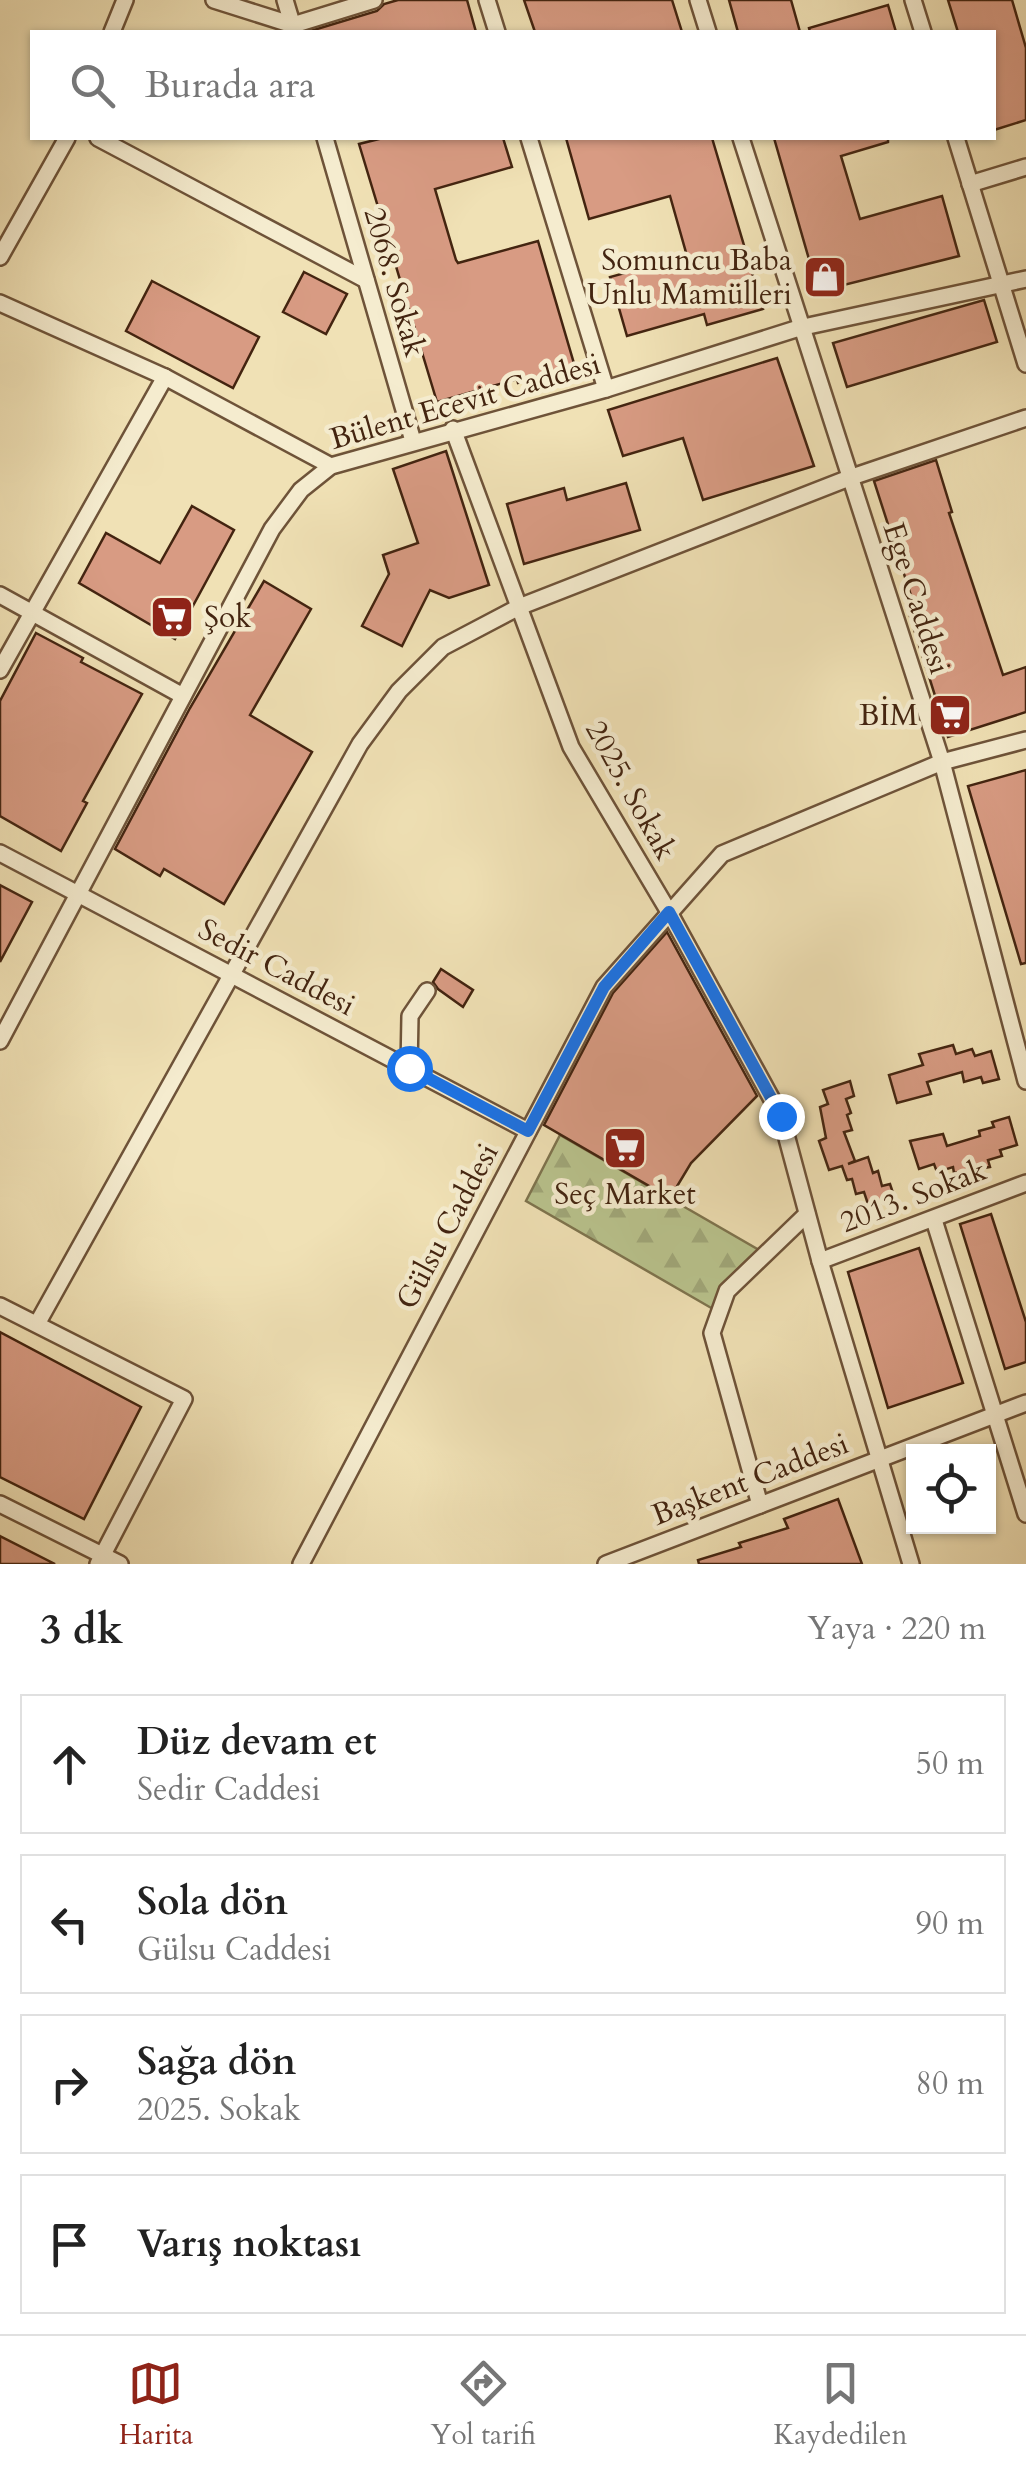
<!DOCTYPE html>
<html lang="tr">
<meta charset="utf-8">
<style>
body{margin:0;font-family:Cardo,serif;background:#f2f2f2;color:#222}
.controls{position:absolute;right:30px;bottom:30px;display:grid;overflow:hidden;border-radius:0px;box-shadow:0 2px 8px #0004}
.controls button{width:90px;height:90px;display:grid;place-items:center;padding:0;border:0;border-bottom:2px solid #e0e0e0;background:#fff;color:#222;font:50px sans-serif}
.stop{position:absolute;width:30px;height:30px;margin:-22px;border:8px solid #1a73e8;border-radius:50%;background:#fff}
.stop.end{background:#1a73e8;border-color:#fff;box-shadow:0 2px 10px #0008}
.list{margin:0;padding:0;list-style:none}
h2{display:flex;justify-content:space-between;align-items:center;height:130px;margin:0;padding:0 40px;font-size:42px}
h2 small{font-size:32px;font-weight:400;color:#767676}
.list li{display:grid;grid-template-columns:65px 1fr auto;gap:30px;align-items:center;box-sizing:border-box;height:140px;margin:0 20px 20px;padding:0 20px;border:2px solid #e0e0e0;border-radius:0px}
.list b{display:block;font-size:38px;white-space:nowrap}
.list p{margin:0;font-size:32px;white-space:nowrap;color:#767676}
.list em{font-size:32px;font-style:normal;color:#767676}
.icon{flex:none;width:55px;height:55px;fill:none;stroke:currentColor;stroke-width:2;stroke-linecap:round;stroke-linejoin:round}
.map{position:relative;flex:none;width:1026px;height:1564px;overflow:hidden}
.search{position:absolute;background:#fff;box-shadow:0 2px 8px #0004;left:30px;right:30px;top:30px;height:110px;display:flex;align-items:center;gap:25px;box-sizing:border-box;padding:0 35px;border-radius:0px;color:#767676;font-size:38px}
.sheet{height:770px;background:#fff}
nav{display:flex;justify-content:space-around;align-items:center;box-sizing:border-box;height:140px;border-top:2px solid #e0e0e0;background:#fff;font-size:28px;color:#767676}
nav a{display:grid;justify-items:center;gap:5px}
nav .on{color:#8f2418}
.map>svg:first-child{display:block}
.forest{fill:url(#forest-firs);stroke:#7e744e;stroke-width:2.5}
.building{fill:#d89b83;stroke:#432410;stroke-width:2.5}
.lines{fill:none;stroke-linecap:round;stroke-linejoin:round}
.minor-casing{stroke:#6e5339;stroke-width:20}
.minor{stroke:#f5eccf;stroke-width:15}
.route{stroke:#1a73e8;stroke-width:12}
.labels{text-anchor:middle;stroke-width:9;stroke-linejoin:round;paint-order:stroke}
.poi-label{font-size:30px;fill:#432410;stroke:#f5eccf;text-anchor:end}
.street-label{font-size:30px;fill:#432410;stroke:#f5eccf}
</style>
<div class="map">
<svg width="1026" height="1564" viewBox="0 0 1026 1564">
<defs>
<pattern id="forest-firs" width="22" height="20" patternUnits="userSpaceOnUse" patternTransform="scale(2.5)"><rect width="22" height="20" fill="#b9c38d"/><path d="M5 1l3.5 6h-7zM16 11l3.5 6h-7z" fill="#a0a779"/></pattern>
</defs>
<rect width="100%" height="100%" fill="#f0e1b5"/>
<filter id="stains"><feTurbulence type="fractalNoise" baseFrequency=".002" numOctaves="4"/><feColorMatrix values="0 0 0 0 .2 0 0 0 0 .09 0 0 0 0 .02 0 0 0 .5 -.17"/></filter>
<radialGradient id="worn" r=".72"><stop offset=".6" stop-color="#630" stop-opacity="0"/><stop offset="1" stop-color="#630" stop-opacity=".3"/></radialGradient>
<polygon class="forest" points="560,1135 759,1250 720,1286 713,1309 526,1201"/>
<g class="building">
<polygon points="398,0 467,0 476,32 307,32 377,11 384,4"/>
<polygon points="524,0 672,0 682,32 535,32"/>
<polygon points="729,0 791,0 800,32 738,32"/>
<polygon points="948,0 1012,0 1026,48 1026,120 994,130 994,32 958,32"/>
<polygon points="888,5 896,32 810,32 809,28"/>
<polygon points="383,138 503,138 512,167 435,189 456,260 458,263 538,241 575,367 518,383 517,379 437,402 359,144"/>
<polygon points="566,138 712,138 763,309 707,325 704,314 627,336 610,277 687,256 670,196 589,219"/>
<polygon points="774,138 888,138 888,142 841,156 860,219 942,196 959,256 828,289 815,280"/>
<polygon points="304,272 347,294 326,334 283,312"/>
<polygon points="152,281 259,337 233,388 126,331"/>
<polygon points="984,300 997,342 847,387 833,343"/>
<polygon points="777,358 814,466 703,500 683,438 623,456 608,410"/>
<polygon points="446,451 489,585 449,598 430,590 402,646 362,626 389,574 383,555 418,543 393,469"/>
<polygon points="936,460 952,512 949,513 1003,675 1026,667 1026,712 948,737 908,610 915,608 874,481"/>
<polygon points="626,483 640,530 524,564 507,504 564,488 567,500"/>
<polygon points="192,506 234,530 175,639 79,583 106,533 160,563"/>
<polygon points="264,581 311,609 250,715 312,752 224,904 164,869 160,876 115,849 190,708"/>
<polygon points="36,633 83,658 81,662 142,694 83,801 87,803 61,851 0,816 0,701"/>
<polygon points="1026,770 1026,963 1021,964 968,786"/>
<polygon points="0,885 32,902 0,962"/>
<polygon points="667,932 757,1096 691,1163 670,1198 544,1125 613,993"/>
<polygon points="441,969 473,990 463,1007 438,989 433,982"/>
<polygon points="953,1045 956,1054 972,1049 975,1056 991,1051 999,1079 983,1083 981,1077 964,1082 962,1072 927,1082 931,1094 897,1103 889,1075 923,1065 919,1054"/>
<polygon points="850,1081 854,1096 846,1099 851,1113 847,1115 852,1130 844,1132 855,1161 848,1164 868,1157 873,1173 878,1171 882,1186 890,1184 895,1199 869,1207 864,1192 856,1194 852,1179 847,1180 842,1166 829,1170 819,1141 826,1138 820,1107 828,1104 823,1090"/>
<polygon points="1009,1117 1017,1145 1000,1150 1002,1156 988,1160 990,1167 954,1173 953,1167 937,1172 934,1164 919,1169 910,1141 943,1134 947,1146 980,1136 979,1131 994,1127 992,1122"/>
<polygon points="991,1214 1026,1322 1026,1362 1005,1369 960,1224"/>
<polygon points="919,1248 963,1383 888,1408 848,1272"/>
<polygon points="0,1332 141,1407 84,1519 0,1477"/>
<polygon points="838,1499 862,1564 699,1564 698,1560 741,1547 739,1543 788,1528 784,1519"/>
<polygon points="0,1536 55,1564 0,1564"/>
</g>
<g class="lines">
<g class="minor-casing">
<g id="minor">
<polyline points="214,0 293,25 374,0"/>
<polyline points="285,0 294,30"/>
<polyline points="487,0 497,32"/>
<polyline points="698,0 708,32"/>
<polyline points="913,0 923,32"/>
<polyline points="112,32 125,0"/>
<polyline points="98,138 366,280"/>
<polyline points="325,138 413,441"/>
<polyline points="529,138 606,389"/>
<polyline points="741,138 942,762 1026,1081"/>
<polyline points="956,138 1026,364"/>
<polyline points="970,184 1026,167"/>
<polyline points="0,257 67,138"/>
<polyline points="0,303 165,377 331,466"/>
<polyline points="453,429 571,747 669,912 781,1116 820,1261 911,1564"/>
<polyline points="0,595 183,696"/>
<polyline points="0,670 165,377"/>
<polyline points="0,853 528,1131"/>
<polyline points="0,1041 272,529 301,490 331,466 606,389 799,328 1026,279"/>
<polyline points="409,1068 410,1016 427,991"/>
<polyline points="934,1220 1026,1514"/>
<polyline points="820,1261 1026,1183"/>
<polyline points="0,1306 184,1399 98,1564"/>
<polyline points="37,1324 360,744 399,691 443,647 519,607 849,478 1026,418"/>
<polyline points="0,1504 120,1564"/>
<polyline points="760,1505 712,1333 727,1291 807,1214"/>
<polyline points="301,1564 604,987 722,854 942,762 1026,740"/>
<polyline points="606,1564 1026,1403"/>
</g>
</g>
<use href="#minor" class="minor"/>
</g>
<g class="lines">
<polyline class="route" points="409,1068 528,1131 604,987 669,912 781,1116"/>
</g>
<defs>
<g id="shop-square" transform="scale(2.25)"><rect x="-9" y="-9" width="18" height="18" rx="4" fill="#8f2418" stroke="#f5eccf"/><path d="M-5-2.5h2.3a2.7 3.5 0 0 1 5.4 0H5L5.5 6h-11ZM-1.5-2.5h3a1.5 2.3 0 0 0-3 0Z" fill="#fff"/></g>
<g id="supermarket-square" transform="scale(2.25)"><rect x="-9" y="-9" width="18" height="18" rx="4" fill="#8f2418" stroke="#f5eccf"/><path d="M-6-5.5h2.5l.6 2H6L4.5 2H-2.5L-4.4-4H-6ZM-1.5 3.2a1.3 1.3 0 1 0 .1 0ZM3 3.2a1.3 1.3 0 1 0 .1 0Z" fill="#fff"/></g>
</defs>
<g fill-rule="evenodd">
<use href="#shop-square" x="825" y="277"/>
<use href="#supermarket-square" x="172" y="617"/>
<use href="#supermarket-square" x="950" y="715"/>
<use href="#supermarket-square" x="625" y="1148"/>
</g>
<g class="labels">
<g class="poi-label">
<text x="792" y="270">Somuncu Baba<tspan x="792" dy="34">Unlu Mamülleri</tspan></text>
<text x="204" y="627" text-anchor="start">Şok</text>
<text x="918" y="725">BİM</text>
<text x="625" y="1204" text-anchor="middle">Seç Market</text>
</g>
<g class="street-label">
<text transform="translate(395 282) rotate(74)" y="10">2068. Sokak</text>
<text transform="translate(465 401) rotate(-16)" y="10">Bülent Ecevit Caddesi</text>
<text transform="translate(917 598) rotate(72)" y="10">Ege Caddesi</text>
<text transform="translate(631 790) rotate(61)" y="10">2025. Sokak</text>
<text transform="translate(277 967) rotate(28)" y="10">Sedir Caddesi</text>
<text transform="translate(913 1196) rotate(-21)" y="10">2013. Sokak</text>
<text transform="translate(447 1226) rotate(-62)" y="10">Gülsu Caddesi</text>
<text transform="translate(750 1479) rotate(-21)" y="10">Başkent Caddesi</text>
</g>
</g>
<rect width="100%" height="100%" filter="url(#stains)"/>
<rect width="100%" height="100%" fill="url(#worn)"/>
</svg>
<div class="controls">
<button><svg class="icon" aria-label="locate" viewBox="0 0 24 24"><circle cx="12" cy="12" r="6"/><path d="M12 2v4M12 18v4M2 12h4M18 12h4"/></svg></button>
</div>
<div class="stop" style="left:409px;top:1068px"></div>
<div class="stop end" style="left:781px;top:1116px"></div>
<div class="search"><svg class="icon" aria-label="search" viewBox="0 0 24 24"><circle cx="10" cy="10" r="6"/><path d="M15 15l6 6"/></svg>Burada ara</div>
</div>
<section class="sheet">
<h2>3 dk<small>Yaya · 220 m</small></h2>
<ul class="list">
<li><svg class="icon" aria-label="ahead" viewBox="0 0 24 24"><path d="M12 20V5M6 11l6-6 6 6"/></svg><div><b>Düz devam et</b><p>Sedir Caddesi</p></div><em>50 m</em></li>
<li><svg class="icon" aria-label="left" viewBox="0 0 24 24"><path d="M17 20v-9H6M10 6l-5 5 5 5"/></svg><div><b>Sola dön</b><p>Gülsu Caddesi</p></div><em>90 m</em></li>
<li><svg class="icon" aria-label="right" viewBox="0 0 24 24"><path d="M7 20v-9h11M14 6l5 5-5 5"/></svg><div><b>Sağa dön</b><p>2025. Sokak</p></div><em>80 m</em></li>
<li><svg class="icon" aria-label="arrive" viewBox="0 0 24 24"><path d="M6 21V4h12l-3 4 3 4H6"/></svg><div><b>Varış noktası</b></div></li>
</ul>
</section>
<nav>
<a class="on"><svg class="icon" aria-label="map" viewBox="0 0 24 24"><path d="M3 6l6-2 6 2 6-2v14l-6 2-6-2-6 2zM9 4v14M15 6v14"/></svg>Harita</a>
<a><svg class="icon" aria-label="directions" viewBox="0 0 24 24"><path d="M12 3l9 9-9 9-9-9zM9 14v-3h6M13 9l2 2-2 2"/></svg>Yol tarifi</a>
<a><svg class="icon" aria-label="saved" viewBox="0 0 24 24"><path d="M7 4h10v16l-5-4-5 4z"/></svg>Kaydedilen</a>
</nav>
